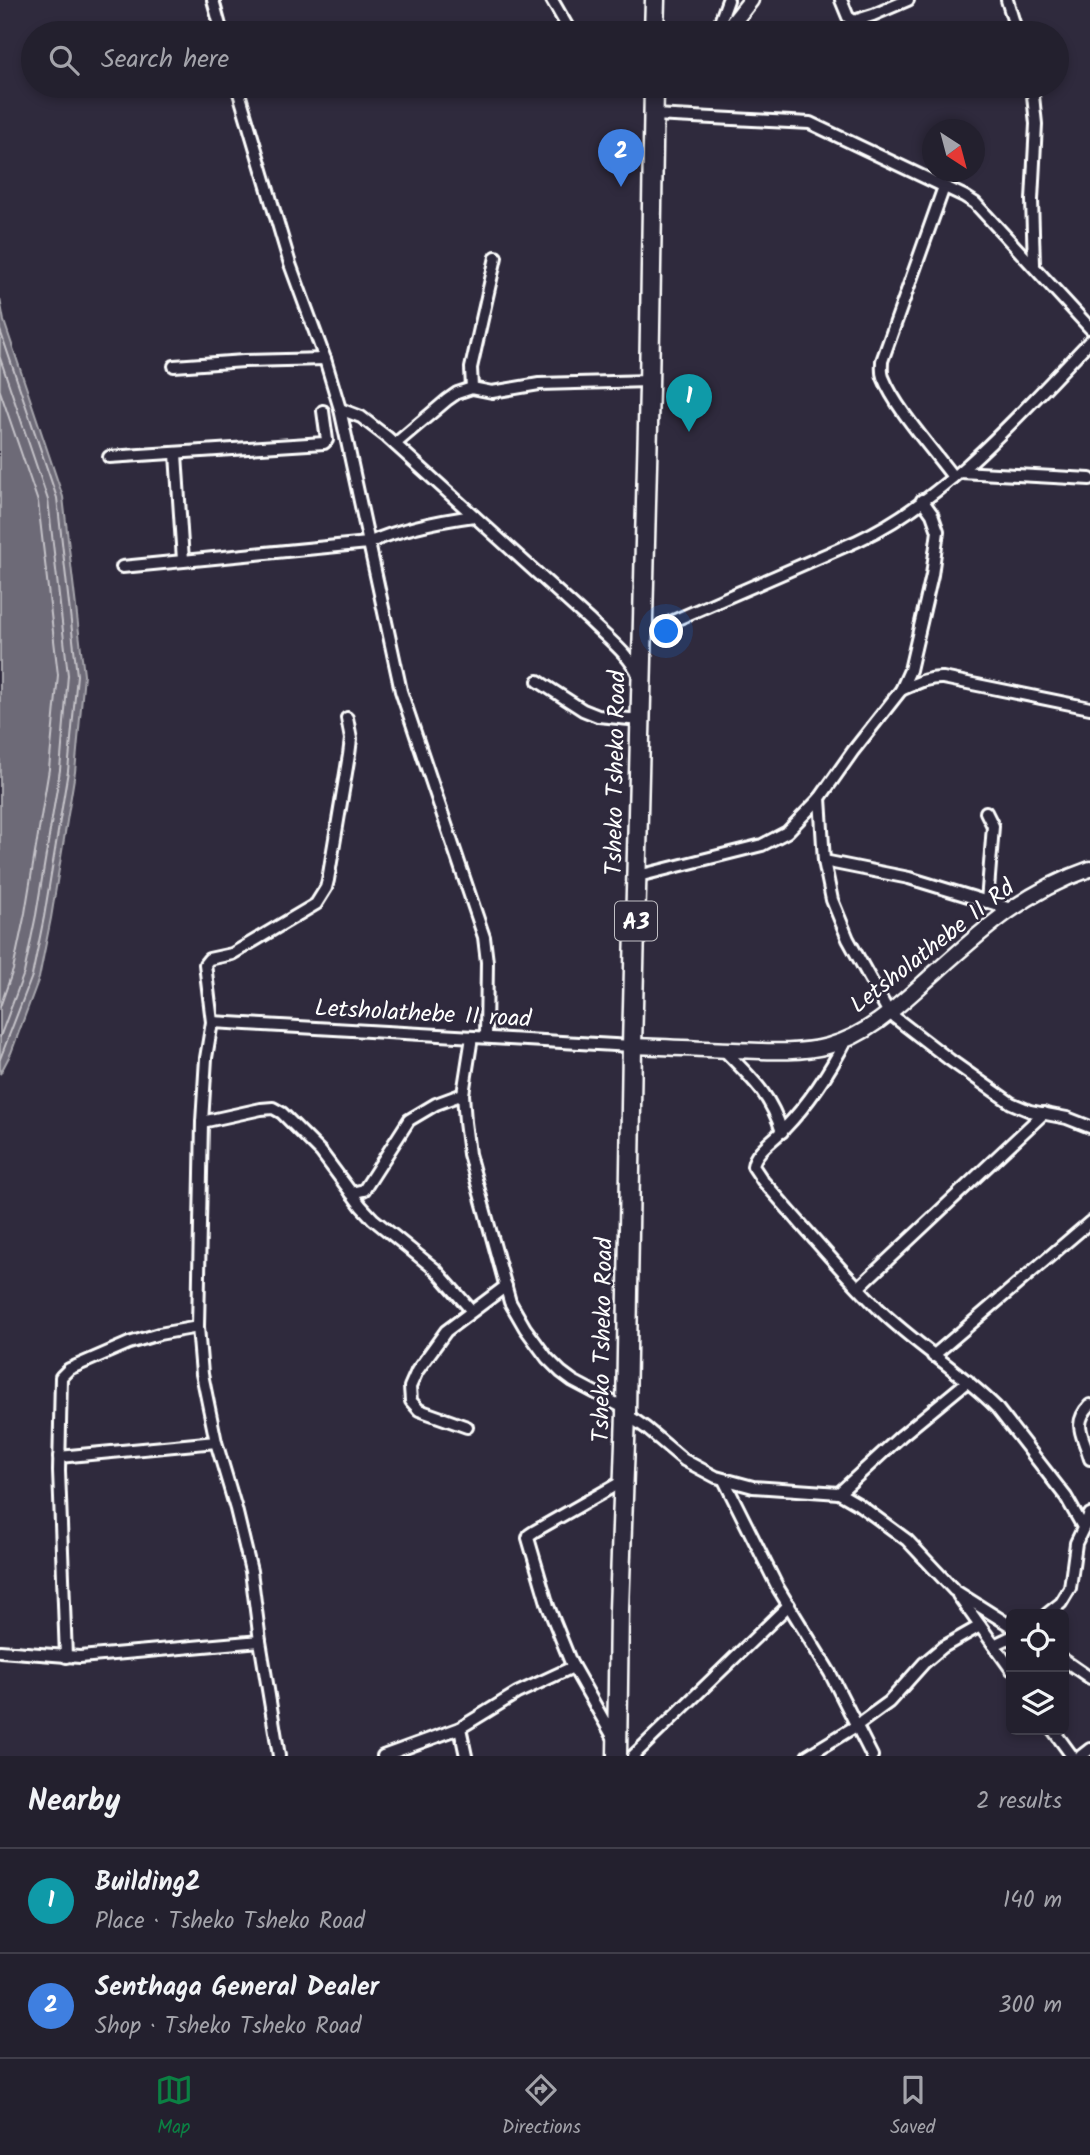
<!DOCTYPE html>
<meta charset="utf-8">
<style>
body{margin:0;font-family:Kalam,sans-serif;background:#2f2d3a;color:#f1f3f6}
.controls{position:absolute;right:21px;bottom:21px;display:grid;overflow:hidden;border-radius:10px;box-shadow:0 4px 10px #0003}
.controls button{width:63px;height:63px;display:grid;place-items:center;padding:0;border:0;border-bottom:2px solid #403e4a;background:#23202e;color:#f1f3f6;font:35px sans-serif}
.compass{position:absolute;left:922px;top:119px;width:63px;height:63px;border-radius:50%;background:#23202e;box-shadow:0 4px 10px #0003;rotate:144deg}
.you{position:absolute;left:667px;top:632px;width:24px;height:24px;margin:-18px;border:5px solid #fff;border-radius:50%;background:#1a73e8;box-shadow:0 0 0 10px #1a73e833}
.badge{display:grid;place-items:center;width:46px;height:46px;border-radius:50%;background:#0b8043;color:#fff;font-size:23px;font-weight:700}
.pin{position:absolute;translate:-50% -58px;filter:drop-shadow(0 2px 4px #0008)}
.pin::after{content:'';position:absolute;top:37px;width:24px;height:21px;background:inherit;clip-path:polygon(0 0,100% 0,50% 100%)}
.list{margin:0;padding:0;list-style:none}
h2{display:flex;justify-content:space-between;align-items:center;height:91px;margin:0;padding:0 28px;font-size:30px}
h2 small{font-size:23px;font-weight:400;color:#a3a3aa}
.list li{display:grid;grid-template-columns:46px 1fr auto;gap:21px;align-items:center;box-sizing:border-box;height:105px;padding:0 28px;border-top:2px solid #403e4a}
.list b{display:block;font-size:26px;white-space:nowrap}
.list p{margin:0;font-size:23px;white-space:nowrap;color:#a3a3aa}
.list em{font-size:23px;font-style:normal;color:#a3a3aa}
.icon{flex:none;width:38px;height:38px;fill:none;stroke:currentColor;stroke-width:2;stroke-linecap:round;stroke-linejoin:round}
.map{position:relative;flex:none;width:1090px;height:1756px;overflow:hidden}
.search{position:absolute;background:#23202e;box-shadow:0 4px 10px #0003;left:21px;right:21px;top:21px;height:77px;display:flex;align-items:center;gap:18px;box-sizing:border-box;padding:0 24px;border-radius:38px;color:#a3a3aa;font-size:26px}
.sheet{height:301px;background:#23202e}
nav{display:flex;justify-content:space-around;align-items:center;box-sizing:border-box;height:98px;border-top:2px solid #403e4a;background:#23202e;font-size:19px;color:#a3a3aa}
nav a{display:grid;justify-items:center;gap:4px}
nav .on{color:#0b8043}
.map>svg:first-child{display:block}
.water{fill:#6d6a77;stroke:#a7a6ad;stroke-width:2}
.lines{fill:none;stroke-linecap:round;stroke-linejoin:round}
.shore{stroke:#c5c3c9;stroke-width:2}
.minor-casing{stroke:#fff;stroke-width:16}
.tertiary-casing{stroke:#fff;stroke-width:19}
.trunk-casing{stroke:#fff;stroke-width:23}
.minor{stroke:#2f2a3d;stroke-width:10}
.tertiary{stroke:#2f2a3d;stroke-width:14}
.trunk{stroke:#2f2a3d;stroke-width:18}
.labels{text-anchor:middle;stroke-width:5;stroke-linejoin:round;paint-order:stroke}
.shield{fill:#2f2a3d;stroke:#c1bfc5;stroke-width:2}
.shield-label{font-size:23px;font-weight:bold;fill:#fff}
.street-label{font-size:24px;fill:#fff;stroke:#2f2a3d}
</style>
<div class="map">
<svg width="1090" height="1756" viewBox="0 0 1090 1756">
<rect width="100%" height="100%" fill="#2f2a3d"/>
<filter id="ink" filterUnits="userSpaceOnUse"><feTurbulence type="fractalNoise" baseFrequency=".0143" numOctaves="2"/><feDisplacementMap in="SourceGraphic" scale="14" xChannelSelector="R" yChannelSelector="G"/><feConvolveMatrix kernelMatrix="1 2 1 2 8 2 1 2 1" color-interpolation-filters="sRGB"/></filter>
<g filter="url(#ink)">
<polygon class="water" points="0,299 4,321 63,497 84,675 75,772 51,918 39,978 11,1053 0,1074"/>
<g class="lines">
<g class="shore">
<polyline points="0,330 57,498 77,675 68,771 44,917 32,976 0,1059"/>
<polyline points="0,358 48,500 68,675 60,770 36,915 24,973 0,1037"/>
<polyline points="0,391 38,502 58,675 49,769 25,913 13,970 0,1007"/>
</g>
<g class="minor-casing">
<g id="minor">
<polyline points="213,0 222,33"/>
<polyline points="552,0 571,33"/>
<polyline points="841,0 848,17 854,21 873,15 908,0"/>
<polyline points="1007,0 1017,33"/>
<polyline points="716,33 728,0"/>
<polyline points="237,86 290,264 325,359 340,409 401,691 484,937 487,962 486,1037"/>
<polyline points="1032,86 1036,124 1032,200 1034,264"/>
<polyline points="654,115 810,123 964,196 975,203 1090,328"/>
<path d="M944,187L882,361C882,367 881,372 883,377C895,408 933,450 953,477"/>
<polyline points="174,366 244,361 325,359"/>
<polyline points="472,388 471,368 496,257"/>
<path d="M340,409L361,417L387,437L590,621C607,638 629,654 639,676"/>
<polyline points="395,444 447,400 457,393 472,388 492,392 539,384 649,381"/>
<polyline points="176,454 183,560"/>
<polyline points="109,457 324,443 327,440 323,411"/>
<polyline points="960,472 1090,479"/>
<path d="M122,567L368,543C402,528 437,521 474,516"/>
<path d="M643,634L857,541C946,500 1023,411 1090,341"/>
<polyline points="538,681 583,710 598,716 640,720"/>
<path d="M901,690C915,684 927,677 943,678L1090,708"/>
<polyline points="820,798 824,861 832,900 848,939 889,1013 950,1060 1011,1103 1030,1111 1067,1118 1090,1127"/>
<polyline points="986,812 993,826 987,902"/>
<polyline points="824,861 909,878 1011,909"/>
<polyline points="638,876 762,845 787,832 820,798 853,751 901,690 910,670 932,575 938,531 932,514 922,500"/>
<polyline points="212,1022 632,1046"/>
<polyline points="472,1037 463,1094 465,1122 469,1154 510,1302 525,1328 547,1358 561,1372 573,1381 626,1409"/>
<path d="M847,1038C830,1071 810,1102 784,1129C774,1140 755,1151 753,1166L763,1181C802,1224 839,1270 880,1310C916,1345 960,1371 996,1407L1066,1497L1083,1527"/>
<path d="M724,1050C751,1078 770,1093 782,1132"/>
<polyline points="202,1122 261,1109 273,1108 282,1113 321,1152 361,1206 373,1219 436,1270 472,1311"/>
<polyline points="351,1193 364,1190 409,1120 436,1104 463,1094"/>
<polyline points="859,1287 1044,1113"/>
<polyline points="933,1356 1090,1222"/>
<path d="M1090,1405C1071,1425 1084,1436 1090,1459"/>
<polyline points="626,1414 646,1428 684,1460 716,1477 753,1487 839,1493 858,1504 907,1540 954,1590 1011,1626"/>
<polyline points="467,1427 419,1410 411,1401 410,1387 417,1371 446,1331 506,1286"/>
<polyline points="59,1457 216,1442"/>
<polyline points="724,1480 778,1588 830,1673 872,1756"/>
<polyline points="839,1493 901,1436 968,1381"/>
<polyline points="958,1595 1011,1669"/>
<polyline points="1047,1614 1061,1603 1070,1588 1076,1543 1090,1514"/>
<polyline points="994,1645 1011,1637"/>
<polyline points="0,1651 80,1657 260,1641"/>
<polyline points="66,1657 59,1471 61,1377 69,1369 129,1343 159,1334 198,1327"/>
<polyline points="1064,1660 1090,1678"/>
<polyline points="1053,1730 1072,1756"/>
<polyline points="616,1742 571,1663 548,1606 528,1538 529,1535 535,1531 623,1481"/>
<polyline points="279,1756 260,1641 251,1571 236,1509 216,1442 202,1374 198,1327 202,1122 206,1058 212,1022 205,964 209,959 232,954 316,904 326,888 328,880 349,755 351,739 347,718"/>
<polyline points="383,1756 460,1728"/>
<polyline points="466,1756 460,1728 517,1693 573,1667"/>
<polyline points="633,1756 789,1605"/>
<polyline points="807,1756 856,1726 889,1702 924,1663 943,1647 980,1626"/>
<polyline points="1081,1756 1090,1749"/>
</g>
</g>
<g class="tertiary-casing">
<g id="tertiary">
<polyline points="725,33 751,0"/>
<path d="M632,1046C666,1047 699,1049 733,1050C765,1051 797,1054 828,1046C872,1034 904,1000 937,971C986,927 1026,891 1090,869"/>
</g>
</g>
<g class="trunk-casing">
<g id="trunk">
<polyline points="654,33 655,0"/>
<polyline points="617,1756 619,1610 626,1414 632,1046 649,387 654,86"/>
</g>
</g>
<use href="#minor" class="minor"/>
<use href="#tertiary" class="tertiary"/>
<use href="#trunk" class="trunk"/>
</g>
</g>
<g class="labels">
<rect class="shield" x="615" y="901.5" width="42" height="39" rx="5"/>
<g class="shield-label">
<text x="636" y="929">A3</text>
</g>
<g class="street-label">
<text transform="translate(615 773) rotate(-89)" y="8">Tsheko Tsheko Road</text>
<text transform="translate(932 946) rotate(-38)" y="8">Letsholathebe II Rd</text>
<text transform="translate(423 1013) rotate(3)" y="8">Letsholathebe II road</text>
<text transform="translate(602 1340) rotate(-89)" y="8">Tsheko Tsheko Road</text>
</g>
</g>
</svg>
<div class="controls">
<button><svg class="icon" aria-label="locate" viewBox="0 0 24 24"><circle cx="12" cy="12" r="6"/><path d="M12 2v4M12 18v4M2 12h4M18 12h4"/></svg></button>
<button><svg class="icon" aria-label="layers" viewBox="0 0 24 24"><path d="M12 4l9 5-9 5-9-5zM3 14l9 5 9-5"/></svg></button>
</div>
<svg class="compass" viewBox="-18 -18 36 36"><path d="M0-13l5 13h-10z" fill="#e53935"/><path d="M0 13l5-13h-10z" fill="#a3a3aa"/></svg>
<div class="you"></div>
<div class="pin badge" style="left:689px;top:432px;background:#0f9aa8">1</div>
<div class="pin badge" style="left:621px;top:187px;background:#3f7fe0">2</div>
<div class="search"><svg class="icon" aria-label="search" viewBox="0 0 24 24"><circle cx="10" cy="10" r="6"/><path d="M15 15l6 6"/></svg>Search here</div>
</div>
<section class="sheet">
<h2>Nearby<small>2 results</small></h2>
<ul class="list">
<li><span class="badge" style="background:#0f9aa8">1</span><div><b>Building2</b><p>Place · Tsheko Tsheko Road</p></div><em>140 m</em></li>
<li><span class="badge" style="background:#3f7fe0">2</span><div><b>Senthaga General Dealer</b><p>Shop · Tsheko Tsheko Road</p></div><em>300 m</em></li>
</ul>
</section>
<nav>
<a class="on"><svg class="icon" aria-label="map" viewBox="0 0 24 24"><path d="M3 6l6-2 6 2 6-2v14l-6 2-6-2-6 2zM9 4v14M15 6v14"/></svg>Map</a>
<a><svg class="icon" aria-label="directions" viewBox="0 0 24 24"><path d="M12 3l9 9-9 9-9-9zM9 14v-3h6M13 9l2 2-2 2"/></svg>Directions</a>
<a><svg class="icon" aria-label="saved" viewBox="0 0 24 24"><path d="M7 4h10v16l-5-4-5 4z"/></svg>Saved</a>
</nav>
